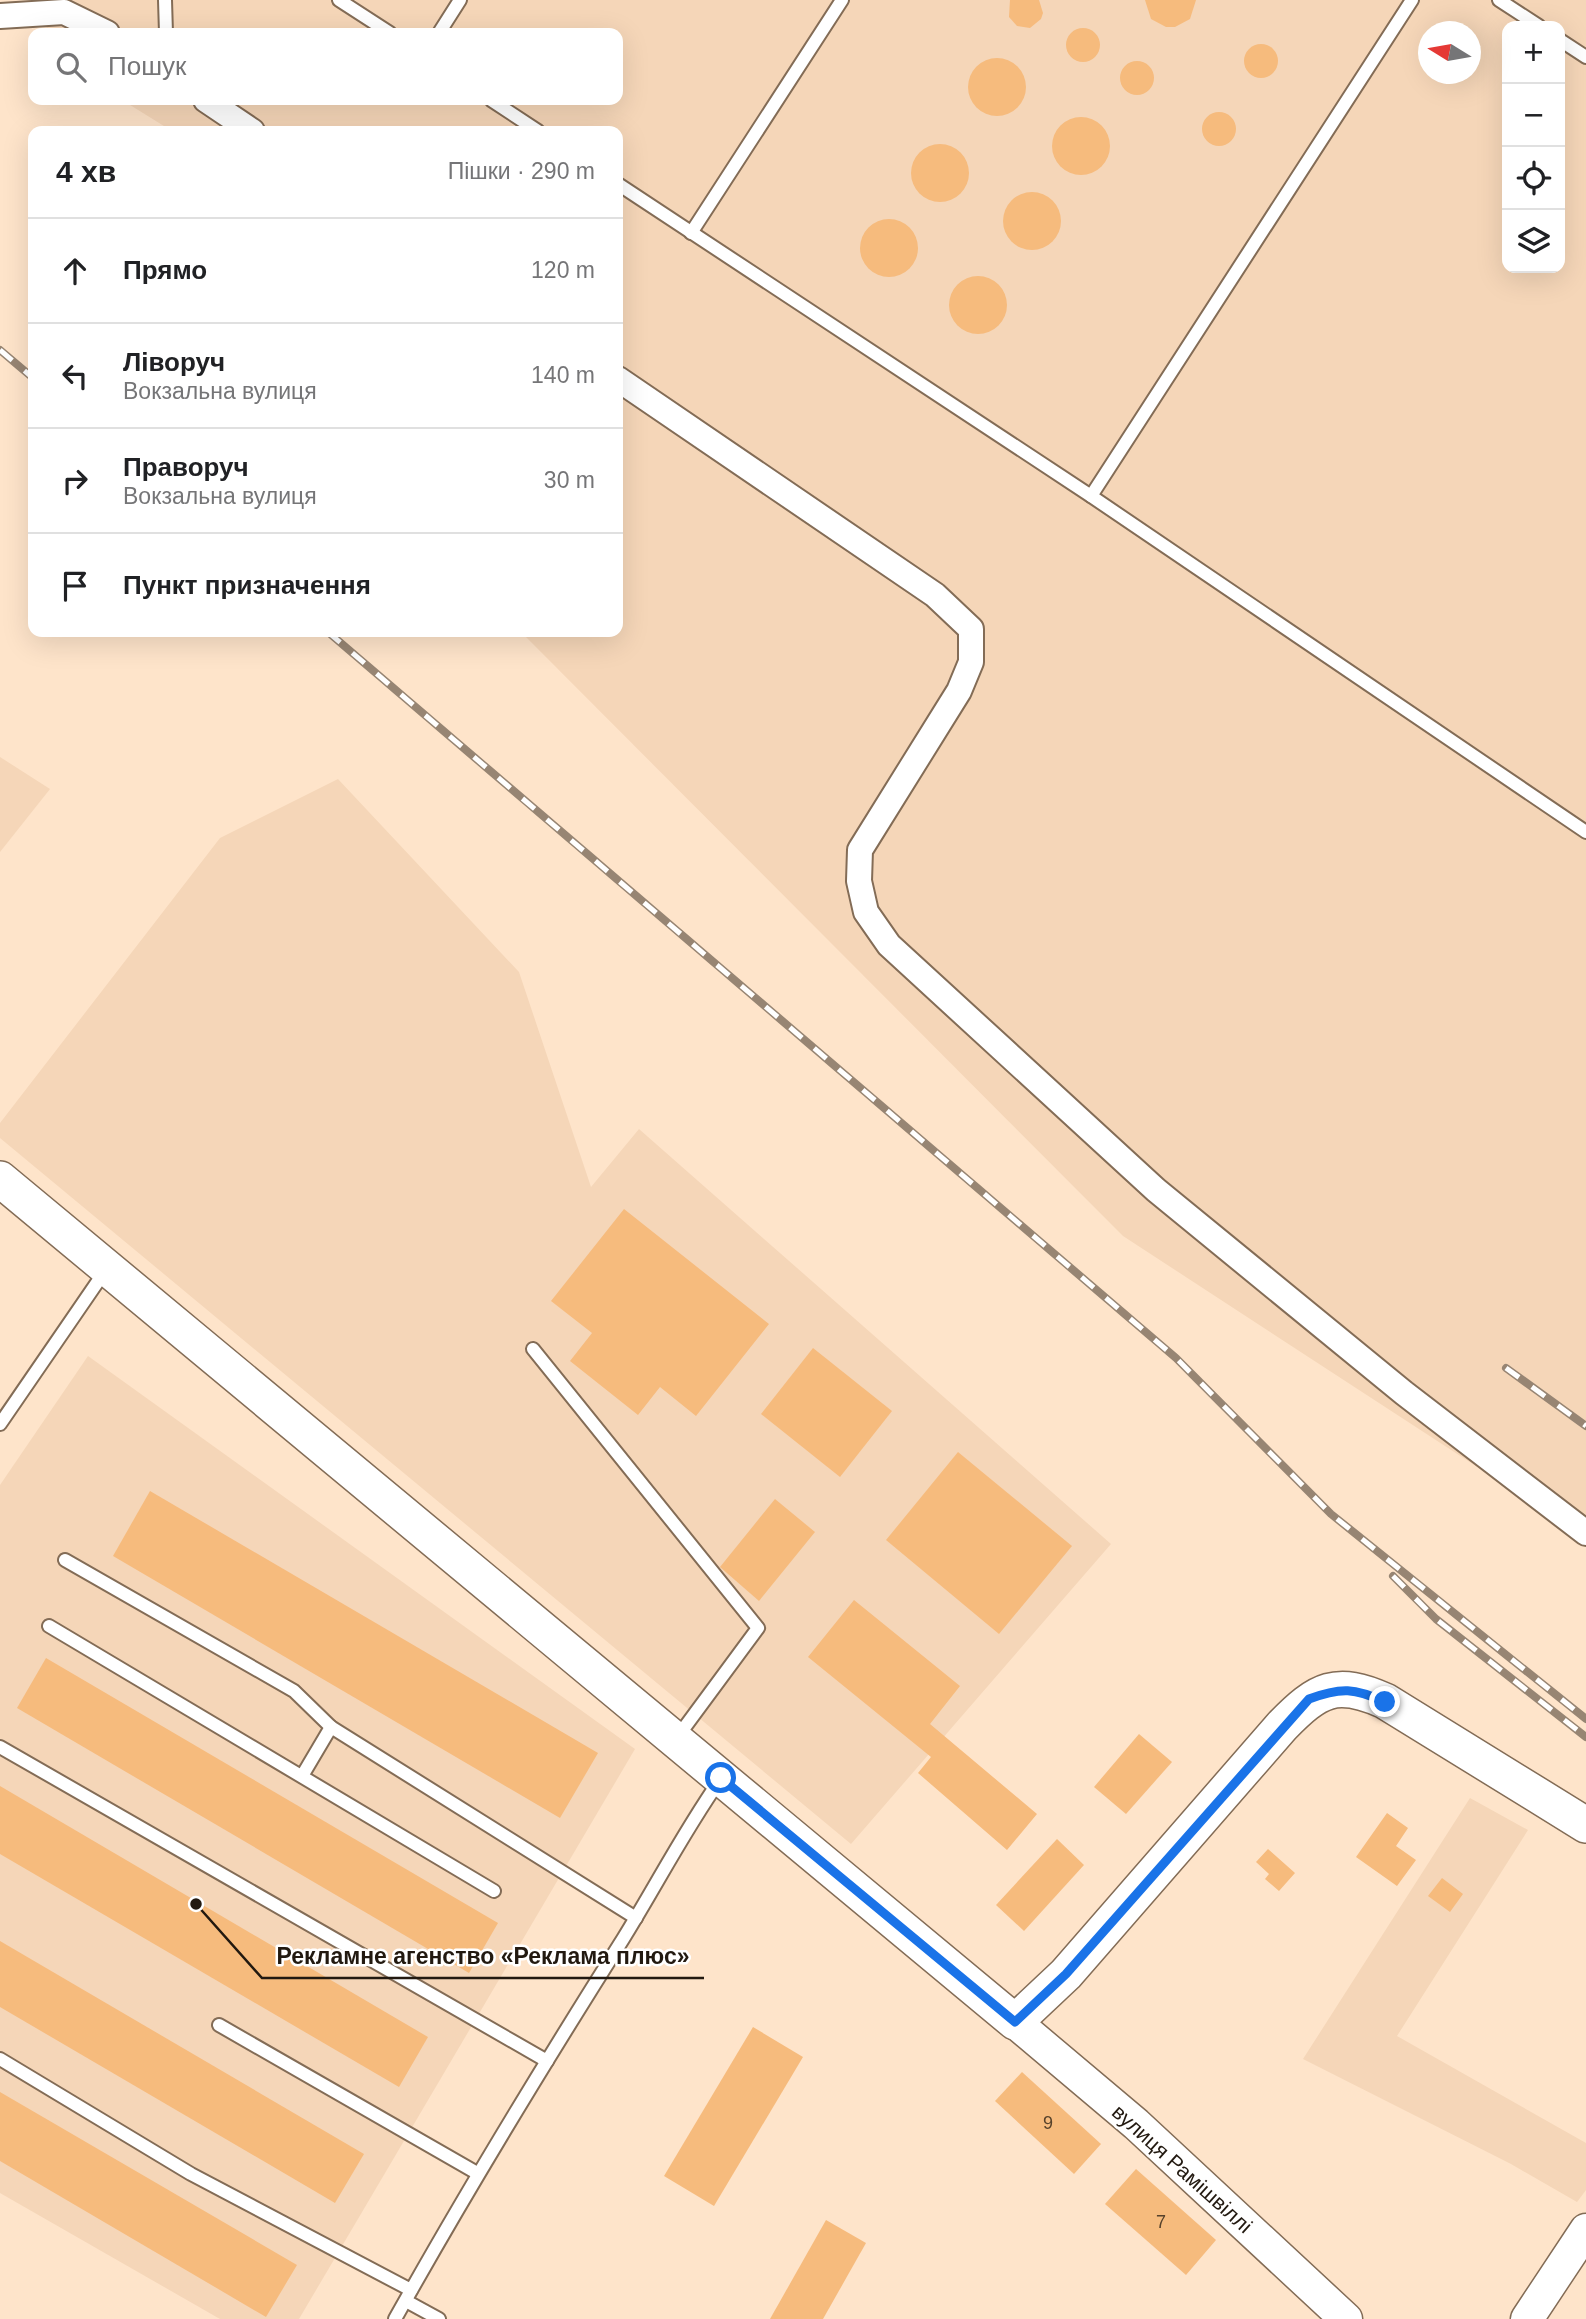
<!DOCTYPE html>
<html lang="uk">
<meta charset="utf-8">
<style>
body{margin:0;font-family:Arial,sans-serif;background:#f2f2f2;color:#202124}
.controls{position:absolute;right:21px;top:21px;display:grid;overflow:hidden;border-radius:14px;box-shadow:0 7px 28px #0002}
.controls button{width:63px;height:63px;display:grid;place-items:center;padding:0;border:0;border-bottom:2px solid #e0e0e0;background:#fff;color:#202124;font:35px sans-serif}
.compass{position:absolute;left:1418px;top:21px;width:63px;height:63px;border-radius:50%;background:#fff;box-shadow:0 7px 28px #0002;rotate:281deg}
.stop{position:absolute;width:21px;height:21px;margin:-16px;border:5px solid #1a73e8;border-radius:50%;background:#fff}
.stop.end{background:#1a73e8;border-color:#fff;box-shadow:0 2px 7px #0008}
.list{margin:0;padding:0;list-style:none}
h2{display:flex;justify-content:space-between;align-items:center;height:91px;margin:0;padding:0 28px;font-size:30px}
h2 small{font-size:23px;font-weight:400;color:#757577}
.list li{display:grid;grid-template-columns:46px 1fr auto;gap:21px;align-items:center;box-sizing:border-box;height:105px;padding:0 28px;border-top:2px solid #e0e0e0}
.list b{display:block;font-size:26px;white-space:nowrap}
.list p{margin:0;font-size:23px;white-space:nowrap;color:#757577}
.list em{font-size:23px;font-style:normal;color:#757577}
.icon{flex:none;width:38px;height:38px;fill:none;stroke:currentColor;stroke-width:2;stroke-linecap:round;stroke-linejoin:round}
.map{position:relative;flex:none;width:1586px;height:2319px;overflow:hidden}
.search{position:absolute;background:#fff;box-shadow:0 7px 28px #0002;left:28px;top:28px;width:595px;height:77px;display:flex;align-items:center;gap:18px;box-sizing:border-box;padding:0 24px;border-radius:14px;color:#757577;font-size:26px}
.panel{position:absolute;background:#fff;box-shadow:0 7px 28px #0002;left:28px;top:126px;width:595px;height:511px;border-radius:14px}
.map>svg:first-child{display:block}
.built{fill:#f5d6b8;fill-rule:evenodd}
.building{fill:#f6bb7d}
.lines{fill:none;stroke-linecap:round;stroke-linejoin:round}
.service-casing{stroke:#836c56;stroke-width:16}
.minor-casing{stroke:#836c56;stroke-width:28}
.tertiary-casing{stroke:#836c56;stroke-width:35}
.secondary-casing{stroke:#836c56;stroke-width:38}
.service{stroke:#fff;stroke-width:12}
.minor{stroke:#fff;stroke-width:24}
.tertiary{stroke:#fff;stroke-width:32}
.secondary{stroke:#fff;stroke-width:35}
.rail-casing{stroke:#978573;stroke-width:8}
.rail{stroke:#fff;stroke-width:5;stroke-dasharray:16;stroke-linecap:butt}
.route{stroke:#1a73e8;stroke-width:9}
.labels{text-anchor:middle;stroke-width:5;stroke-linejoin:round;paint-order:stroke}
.number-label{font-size:18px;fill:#57422b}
.street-label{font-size:21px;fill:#221910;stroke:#fff}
.leader{fill:none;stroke:#221910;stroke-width:2.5}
.callout-dot{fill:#221910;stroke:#fff;stroke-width:2.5}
.callout-label{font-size:23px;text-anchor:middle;font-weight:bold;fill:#221910;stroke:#fff;stroke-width:5;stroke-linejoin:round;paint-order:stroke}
</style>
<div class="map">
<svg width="1586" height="2319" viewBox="0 0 1586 2319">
<rect width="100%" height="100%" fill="#fee4ca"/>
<g class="built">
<path d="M40,0H1586V1538L1123,1236L521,632H618V131H172L122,100H618V33H48ZM1507,26H1560V268H1507ZM1428,32H1470V74H1428Z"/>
<polygon points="0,757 50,789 0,852"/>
<polygon points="338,779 519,972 591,1187 639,1129 1111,1544 851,1844 0,1138 0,1123 220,838"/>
<polygon points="88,1356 635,1749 299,2319 220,2319 0,2193 0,1485"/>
<polygon points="1470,1798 1528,1830 1397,2036 1586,2143 1586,2190 1577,2202 1511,2164 1303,2059"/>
</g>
<g class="building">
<polygon points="1010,0 1039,0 1043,13 1041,19 1030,28 1017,26 1009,17"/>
<polygon points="1145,0 1196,0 1190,19 1175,27 1166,27 1151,19"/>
<circle cx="1083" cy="45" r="17"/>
<circle cx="1261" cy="61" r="17"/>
<circle cx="997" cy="87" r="29"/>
<circle cx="1137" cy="78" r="17"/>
<circle cx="1219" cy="129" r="17"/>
<circle cx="1081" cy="146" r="29"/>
<circle cx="940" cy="173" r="29"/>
<circle cx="1032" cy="221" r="29"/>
<circle cx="889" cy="248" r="29"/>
<circle cx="978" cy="305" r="29"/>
<polygon points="624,1209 769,1324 696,1416 660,1387 638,1415 570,1361 592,1333 551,1301"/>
<polygon points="813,1348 892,1411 840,1477 761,1414"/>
<polygon points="958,1452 1072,1546 999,1634 886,1540"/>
<polygon points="150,1491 598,1753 560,1818 113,1556"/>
<polygon points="775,1499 815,1532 759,1601 720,1567"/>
<polygon points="854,1600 960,1686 930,1724 1037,1814 1007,1850 918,1773 931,1757 808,1657"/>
<polygon points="46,1658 498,1923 469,1973 17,1708"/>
<polygon points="1139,1734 1172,1762 1126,1814 1094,1787"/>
<polygon points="0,1786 428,2037 399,2087 0,1854"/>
<polygon points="1387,1813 1408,1828 1396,1846 1416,1860 1397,1886 1356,1857"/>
<polygon points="1057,1839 1084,1865 1024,1931 996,1905"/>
<polygon points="1268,1849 1295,1873 1279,1891 1265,1879 1269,1874 1256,1862"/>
<polygon points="1442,1878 1463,1894 1450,1912 1428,1896"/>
<polygon points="0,1941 364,2154 335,2203 0,2007"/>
<polygon points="753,2027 803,2057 714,2206 664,2176"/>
<polygon points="1022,2072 1101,2144 1074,2174 995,2101"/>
<polygon points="0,2092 297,2265 266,2317 0,2161"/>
<polygon points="1136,2169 1216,2240 1186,2275 1105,2204"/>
<polygon points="826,2220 866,2243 823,2319 770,2319"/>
</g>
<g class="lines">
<g class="service-casing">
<g id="service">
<polyline points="165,0 166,33"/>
<polyline points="339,0 390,33"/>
<polyline points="1499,0 1539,26"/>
<polyline points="439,33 460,0"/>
<polyline points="1560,40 1586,57"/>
<polyline points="491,100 538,131"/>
<polyline points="618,184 1091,496 1586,832"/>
<polyline points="691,233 842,0"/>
<polyline points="1091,496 1412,0"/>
<polyline points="533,1349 758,1628 676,1739"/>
<polyline points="0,1424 105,1271"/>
<polyline points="65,1560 294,1691 331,1727 636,1918"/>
<polyline points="49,1626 494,1891"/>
<polyline points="0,1747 547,2061"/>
<polyline points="302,1776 331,1727"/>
<polyline points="219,2025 477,2173"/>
<polyline points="0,2059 191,2174 411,2290"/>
<polyline points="406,2301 439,2319"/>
<path d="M395,2319C467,2190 544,2064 623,1939C656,1886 684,1831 720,1780"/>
</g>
</g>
<g class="minor-casing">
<g id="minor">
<polyline points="0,16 64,12 107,33"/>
<polyline points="206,100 252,131"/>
<polyline points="618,379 935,595 971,629 971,662 959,691 860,850 859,881 866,912 889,945 1156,1190 1404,1393 1586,1533"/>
</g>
</g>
<g class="tertiary-casing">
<g id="tertiary">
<polyline points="1015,2022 1136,2124 1346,2319"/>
<polyline points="1527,2319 1586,2230"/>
</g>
</g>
<g class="secondary-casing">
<path id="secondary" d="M0,1179L1015,2022L1066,1974L1282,1726C1318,1689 1336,1679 1385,1701L1586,1825"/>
</g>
<use href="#service" class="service"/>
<use href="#minor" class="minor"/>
<use href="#tertiary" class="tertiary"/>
<use href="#secondary" class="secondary"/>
<g class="rail-casing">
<g id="rail">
<polyline points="0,350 33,378"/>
<polyline points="328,632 1176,1358 1331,1514 1586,1719"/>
<polyline points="1506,1368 1586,1426"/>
<polyline points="1393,1576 1436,1619 1586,1737"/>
</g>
</g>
<use href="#rail" class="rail"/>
</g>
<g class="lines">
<path class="route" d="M721,1778L1015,2022L1066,1974L1309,1699C1341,1687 1355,1688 1385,1702"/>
</g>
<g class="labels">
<g class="number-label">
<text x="1048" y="2129">9</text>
<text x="1161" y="2228">7</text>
</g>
<g class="street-label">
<text transform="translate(1182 2169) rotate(42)" y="7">вулиця Рамішвіллі</text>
</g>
</g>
<path class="leader" d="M196 1904L262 1978H704"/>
<circle class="callout-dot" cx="196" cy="1904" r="7"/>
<g class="callout-label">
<text x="483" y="1964">Рекламне агенство «Реклама плюс»</text>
</g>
</svg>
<div class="controls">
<button>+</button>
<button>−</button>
<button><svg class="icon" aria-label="locate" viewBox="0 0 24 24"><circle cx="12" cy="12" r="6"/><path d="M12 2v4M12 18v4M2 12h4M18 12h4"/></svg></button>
<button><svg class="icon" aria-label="layers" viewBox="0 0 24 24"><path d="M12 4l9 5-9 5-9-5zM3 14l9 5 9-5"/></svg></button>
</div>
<svg class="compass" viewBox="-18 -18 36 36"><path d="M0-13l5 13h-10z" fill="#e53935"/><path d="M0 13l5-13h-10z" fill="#757577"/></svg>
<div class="stop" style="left:721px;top:1778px"></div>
<div class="stop end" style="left:1385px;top:1702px"></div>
<div class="search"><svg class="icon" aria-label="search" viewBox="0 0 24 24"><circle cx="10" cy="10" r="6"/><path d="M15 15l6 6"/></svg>Пошук</div>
<section class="panel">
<h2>4 хв<small>Пішки · 290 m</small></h2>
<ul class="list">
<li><svg class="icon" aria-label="ahead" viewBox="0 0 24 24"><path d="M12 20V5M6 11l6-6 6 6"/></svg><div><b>Прямо</b></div><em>120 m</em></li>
<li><svg class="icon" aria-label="left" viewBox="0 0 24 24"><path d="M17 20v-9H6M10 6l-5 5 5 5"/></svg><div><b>Ліворуч</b><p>Вокзальна вулиця</p></div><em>140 m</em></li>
<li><svg class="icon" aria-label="right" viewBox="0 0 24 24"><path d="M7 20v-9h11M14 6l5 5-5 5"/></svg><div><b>Праворуч</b><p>Вокзальна вулиця</p></div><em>30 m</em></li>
<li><svg class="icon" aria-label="arrive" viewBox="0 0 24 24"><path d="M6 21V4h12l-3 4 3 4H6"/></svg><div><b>Пункт призначення</b></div></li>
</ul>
</section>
</div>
